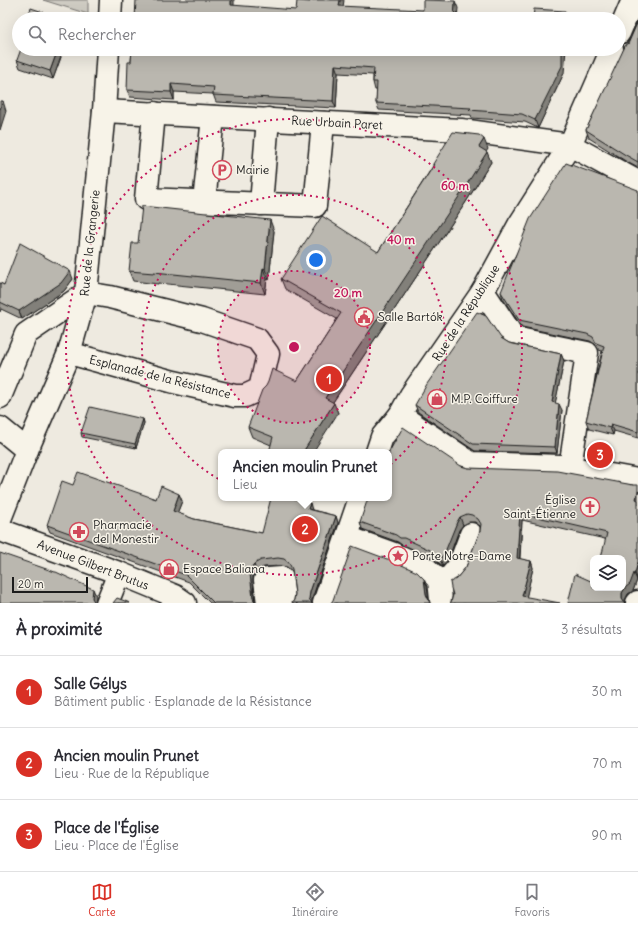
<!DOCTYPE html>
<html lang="fr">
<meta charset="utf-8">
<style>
body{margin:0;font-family:Delius,sans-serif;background:#f7f7f7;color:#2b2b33}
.controls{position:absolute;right:12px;bottom:12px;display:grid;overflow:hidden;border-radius:8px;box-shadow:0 4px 16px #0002}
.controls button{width:36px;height:36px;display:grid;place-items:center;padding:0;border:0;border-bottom:1px solid #e1e1e2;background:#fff;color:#2b2b33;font:20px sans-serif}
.scale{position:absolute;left:12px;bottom:10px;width:76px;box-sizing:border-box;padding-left:4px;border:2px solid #1c1c1c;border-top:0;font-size:11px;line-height:14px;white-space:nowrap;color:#1c1c1c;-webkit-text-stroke:3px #f7f3e8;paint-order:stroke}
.you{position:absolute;left:316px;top:260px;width:14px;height:14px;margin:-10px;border:3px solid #fff;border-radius:50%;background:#1a73e8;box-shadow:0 0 0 6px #1a73e833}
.badge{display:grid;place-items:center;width:26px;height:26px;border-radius:50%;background:#d93025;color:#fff;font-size:13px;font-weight:700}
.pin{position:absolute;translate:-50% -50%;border:2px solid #fff;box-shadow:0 1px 4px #0006}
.popup{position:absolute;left:218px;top:449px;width:174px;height:52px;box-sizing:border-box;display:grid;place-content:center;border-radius:8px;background:#fff;filter:drop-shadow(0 1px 3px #0005);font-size:13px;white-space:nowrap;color:#7c7c81}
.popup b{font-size:15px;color:#2b2b33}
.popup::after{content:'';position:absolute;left:50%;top:100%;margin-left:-8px;border:8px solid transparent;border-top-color:#fff}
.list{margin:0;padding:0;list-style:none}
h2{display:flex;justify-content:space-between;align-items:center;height:52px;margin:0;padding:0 16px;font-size:17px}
h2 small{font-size:13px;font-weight:400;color:#7c7c81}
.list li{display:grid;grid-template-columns:26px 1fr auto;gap:12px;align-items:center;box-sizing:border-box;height:72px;padding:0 16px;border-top:1px solid #e1e1e2}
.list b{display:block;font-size:15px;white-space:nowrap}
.list p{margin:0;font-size:13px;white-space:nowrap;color:#7c7c81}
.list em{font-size:13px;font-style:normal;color:#7c7c81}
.icon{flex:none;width:22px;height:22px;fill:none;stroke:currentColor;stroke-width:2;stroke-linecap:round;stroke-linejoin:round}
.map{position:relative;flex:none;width:638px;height:603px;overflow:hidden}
.search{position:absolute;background:#fff;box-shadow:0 4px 16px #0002;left:12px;right:12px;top:12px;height:44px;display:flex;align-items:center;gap:10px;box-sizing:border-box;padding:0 14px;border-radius:22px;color:#7c7c81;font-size:15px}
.sheet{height:268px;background:#fff}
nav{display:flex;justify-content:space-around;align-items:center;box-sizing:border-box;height:56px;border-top:1px solid #e1e1e2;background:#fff;font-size:11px;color:#7c7c81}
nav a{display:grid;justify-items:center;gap:2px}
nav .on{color:#d93025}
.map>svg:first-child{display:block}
.green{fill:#cfccc3;stroke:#767470}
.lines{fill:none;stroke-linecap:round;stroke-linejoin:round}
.minor-casing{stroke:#1c1c1c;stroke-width:25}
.major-casing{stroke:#1c1c1c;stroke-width:25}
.minor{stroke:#f7f3e8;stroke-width:22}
.major{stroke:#f7f3e8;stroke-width:22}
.wall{fill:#a09d96;stroke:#1c1c1c}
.shaded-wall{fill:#82807a;stroke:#1c1c1c}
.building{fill:#bab7af;stroke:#1c1c1c}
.ring{fill:none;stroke:#c2185b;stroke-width:2;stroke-dasharray:2 4}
.labels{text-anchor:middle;stroke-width:3;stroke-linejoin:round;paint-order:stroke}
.street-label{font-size:12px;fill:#1c1c1c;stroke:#f7f3e8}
.poi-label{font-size:12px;fill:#1c1c1c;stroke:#f7f3e8;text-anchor:start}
.centre{fill:#c2185b;stroke:#f7f3e8;stroke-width:2}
.ring-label{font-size:12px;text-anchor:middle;font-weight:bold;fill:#c2185b;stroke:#f7f3e8;stroke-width:3;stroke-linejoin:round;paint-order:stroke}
</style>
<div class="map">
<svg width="638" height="603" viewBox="0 0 638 603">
<rect width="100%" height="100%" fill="#eeeae0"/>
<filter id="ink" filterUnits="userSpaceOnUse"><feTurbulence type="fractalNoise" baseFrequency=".025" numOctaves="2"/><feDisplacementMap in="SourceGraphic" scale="8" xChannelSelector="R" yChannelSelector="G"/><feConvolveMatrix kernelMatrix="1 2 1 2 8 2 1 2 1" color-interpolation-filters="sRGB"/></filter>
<g filter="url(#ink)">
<polygon class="green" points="43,0 88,0 88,14"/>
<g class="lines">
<g class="minor-casing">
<g id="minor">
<polyline points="110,19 111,0"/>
<polyline points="619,33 633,0"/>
<polyline points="104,111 461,130 570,145 638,182"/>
<polyline points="154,113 146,199 315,206 323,123"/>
<polyline points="204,202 213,117"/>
<polyline points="261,204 268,119"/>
<polyline points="483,291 514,338 587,353 570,468"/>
<polyline points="0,397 26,334 86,293 110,297 202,320 257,339 268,354 260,389 245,396 235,396 174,382 69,353"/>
<polyline points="400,415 471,463 561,466 638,480"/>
<polyline points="0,428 27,450"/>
<polyline points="377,452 382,437 400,415 411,395 483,291 519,225 570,145 612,49"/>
<polyline points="0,519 27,450 69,353 86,293 104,111 108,49"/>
<polyline points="347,537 394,554"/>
<polyline points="401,557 427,569 439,580"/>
<polyline points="439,580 449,578 459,566 471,534"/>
<polyline points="439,580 441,600 443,603"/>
<polyline points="107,603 119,573"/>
<polyline points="268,603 265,580 268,579 282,578 285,603"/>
<polyline points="324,603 360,498"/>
<polyline points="637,603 638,602"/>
</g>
</g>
<g class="major-casing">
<polyline id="major" points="0,530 119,573 175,596 185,603"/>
</g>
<use href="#minor" class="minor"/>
<use href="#major" class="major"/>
</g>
<g class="wall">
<polygon points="638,21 638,168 627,162 589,138 586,130"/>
<polygon points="132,49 564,73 538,128 525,122 472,118 471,115 379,110 376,103 377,90 375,90 373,82 373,75 338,73 336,108 216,102 213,94 174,92 174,100 130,97 127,90 131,62"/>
<polygon points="61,57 53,79 20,68 17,60"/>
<polygon points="488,149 486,151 491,162 466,202 333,402 338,413 271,445 252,437 248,427 297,381 337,319 285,289 281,279 378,252 433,166 433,164"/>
<polygon points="638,190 638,438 614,431 613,435 589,429 586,421 602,351 599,350 595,344 590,341 522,327 503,299 501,292"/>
<polygon points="274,231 269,280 267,279 265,294 158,283 158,284 133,281 129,271 138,243"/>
<polygon points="73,279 64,291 22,319 1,309 0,312 0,283 4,285"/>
<polygon points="501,338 509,343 561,354 564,361 555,403 562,410 557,453 475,451 418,412 415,405"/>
<polygon points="143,419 144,423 136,448 82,437 81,433"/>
<polygon points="461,466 468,468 633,485 638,581 637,580 633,591 628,594 625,600 625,603 593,588 623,588 605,539 522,520 520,559 531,561 533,568 526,597 451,602 456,579 466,567 480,531 480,526 475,522 469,522 463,525 459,530 448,560 443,566 432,558 406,546 402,545 398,542 362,529 360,522"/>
<polygon points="73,485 156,499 179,494 182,501 177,513 194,519 262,533 312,510 336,516 338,523 312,599 312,603 292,603 294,600 295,594 292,571 287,567 281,566 264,567 256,571 253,576 253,582 255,603 210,603 189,582 50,532 47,525"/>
</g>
<g class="shaded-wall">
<polygon points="231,0 234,0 234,12 231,5"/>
<polygon points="340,0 344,0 342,14 339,6"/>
<polygon points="455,1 458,8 457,19 454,19"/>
<polygon points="565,11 568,18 567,19 564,19"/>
<polygon points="58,49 61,57 53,79 50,71"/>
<polygon points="562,49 566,49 564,73 538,128 535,120"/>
<polygon points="335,65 338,73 336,108 333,101"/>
<polygon points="171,84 174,92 174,100 171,92"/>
<polygon points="3,101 6,111 0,130 0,109"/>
<polygon points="484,139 488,149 483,157 479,147"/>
<polygon points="487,152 491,162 466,202 329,408 325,398"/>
<polygon points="270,220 274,231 269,280 265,269"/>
<polygon points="263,268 267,279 265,294 261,283"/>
<polygon points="70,271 73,279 64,291 22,319 19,311"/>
<polygon points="561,354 564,361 554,409 552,402"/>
<polygon points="334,403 338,413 313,452 303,452"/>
<polygon points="559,404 562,410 557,453 555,447"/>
<polygon points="143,419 144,423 136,448 135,444"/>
<polygon points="611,424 614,431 613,435 610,428"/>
<polygon points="638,491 638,504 636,499"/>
<polygon points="179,494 182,501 175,519 173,511"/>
<polygon points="310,503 312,510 308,509"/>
<polygon points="520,513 522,520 519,565 517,558"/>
<polygon points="336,516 338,523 312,599 312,603 311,603 309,599 310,592"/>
<polygon points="460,517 463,525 459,530 448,560 443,566 440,559 457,522"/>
<polygon points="531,561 533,568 525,603 522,596"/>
<polygon points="638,562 638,581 635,573"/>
<polygon points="254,564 256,571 253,576 253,582 255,603 253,598 250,574 250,569"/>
<polygon points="634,573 637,580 633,591 628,594 625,600 625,603 624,603 622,599 622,593"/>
<polygon points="424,579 427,586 429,602 426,594"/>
<polygon points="93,589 96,596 95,603 94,603 92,598"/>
</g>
<g class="building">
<polygon points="136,0 231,0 231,5 296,10 297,1 310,2 310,0 340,0 339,6 423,10 423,0 455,1 454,19 135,19"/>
<polygon points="31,8 61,18 61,19 27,19"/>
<polygon points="534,9 565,11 564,19 533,19"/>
<polygon points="638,21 638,162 624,154 586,130 626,44 628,44"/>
<polygon points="21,49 58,49 50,71 17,60"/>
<polygon points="132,49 562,49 562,66 535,120 522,114 469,110 471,108 376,103 377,82 373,82 374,68 335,65 333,101 213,95 214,87 171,84 171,92 127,90 128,62 131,62"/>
<polygon points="0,101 3,101 0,109"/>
<polygon points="453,132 479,135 484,139 479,147 487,152 462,192 325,398 334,403 303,452 269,452 273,437 248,427 262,390 266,386 268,382 272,369 297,381 341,313 281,279 322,216 378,252 434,165 433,164"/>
<polygon points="566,163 638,190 638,432 611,424 610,428 586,421 604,346 596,343 593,337 587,334 519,320 501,292 530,219"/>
<polygon points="142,206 270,220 265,269 263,268 261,283 154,272 154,273 129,271 132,243 138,243"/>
<polygon points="20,243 70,271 61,283 19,311 0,302 0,283 4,285"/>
<polygon points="477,312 486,316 501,338 509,343 561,354 552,402 559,404 555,447 473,444 415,405 427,384"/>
<polygon points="90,407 143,419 135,444 81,433"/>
<polygon points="403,427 461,466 468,468 557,471 633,485 638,485 638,491 636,499 638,500 638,562 635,573 634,573 630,584 626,587 622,593 622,599 624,602 624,603 568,603 575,574 593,582 593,588 623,588 623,558 601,558 607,533 520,513 517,558 531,561 522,596 560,603 450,603 451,602 453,595 451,588 450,582 456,579 466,567 480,531 481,524 478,519 472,515 467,514 460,517 457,522 445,552 440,559 430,550 404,538 400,538 396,535 360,522 368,498 389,498 389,452"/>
<polygon points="78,472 156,499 161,486 179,494 173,511 194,519 262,533 271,498 292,498 310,503 308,509 336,516 310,592 309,599 312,603 292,603 294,600 295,594 292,569 289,563 284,559 278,558 261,560 254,564 250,569 250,574 253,598 255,603 214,603 186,575 47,525 62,481 73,485"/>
<polygon points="352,546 387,559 390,559 393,561 417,572 424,579 426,594 430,603 331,603 333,600"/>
<polygon points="0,553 55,572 56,572 93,589 92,598 95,603 0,603"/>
<polygon points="117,598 130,603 113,603"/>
</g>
</g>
<circle cx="294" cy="347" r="76" fill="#c2185b" fill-opacity=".12"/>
<g class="ring">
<circle cx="294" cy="347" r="76"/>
<circle cx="294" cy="347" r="152"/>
<circle cx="294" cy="347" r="228"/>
</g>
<defs>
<g id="parking-ring" transform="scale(1)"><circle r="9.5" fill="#f7f3e8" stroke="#d1495b" stroke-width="1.5"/><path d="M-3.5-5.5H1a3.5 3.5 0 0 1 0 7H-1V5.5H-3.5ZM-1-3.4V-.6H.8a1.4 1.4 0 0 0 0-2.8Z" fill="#d1495b"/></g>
<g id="civic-ring" transform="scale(1)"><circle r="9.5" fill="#f7f3e8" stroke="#d1495b" stroke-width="1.5"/><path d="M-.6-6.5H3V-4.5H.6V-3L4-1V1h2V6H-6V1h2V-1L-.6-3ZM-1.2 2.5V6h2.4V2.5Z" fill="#d1495b"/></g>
<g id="shop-ring" transform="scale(1)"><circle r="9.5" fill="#f7f3e8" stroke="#d1495b" stroke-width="1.5"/><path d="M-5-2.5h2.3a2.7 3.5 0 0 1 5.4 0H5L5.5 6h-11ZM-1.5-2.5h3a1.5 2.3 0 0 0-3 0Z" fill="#d1495b"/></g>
<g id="church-ring" transform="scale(1)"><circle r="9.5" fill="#f7f3e8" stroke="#d1495b" stroke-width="1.5"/><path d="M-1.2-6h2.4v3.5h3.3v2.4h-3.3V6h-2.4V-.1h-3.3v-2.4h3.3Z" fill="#d1495b"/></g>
<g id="pharmacy-ring" transform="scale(1)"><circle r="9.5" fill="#f7f3e8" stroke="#d1495b" stroke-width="1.5"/><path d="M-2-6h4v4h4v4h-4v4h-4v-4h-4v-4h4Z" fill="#d1495b"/></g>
<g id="sight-ring" transform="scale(1)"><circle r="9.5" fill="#f7f3e8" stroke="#d1495b" stroke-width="1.5"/><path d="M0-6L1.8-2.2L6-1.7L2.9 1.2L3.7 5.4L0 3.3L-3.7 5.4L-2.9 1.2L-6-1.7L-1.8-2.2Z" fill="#d1495b"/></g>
</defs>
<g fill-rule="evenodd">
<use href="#parking-ring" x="222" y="170"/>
<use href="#civic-ring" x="364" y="317"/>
<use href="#shop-ring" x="437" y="399"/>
<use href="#church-ring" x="590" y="507"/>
<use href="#pharmacy-ring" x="79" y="532"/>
<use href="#sight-ring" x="398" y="556"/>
<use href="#shop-ring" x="169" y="569"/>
</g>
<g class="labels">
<g class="street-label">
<text transform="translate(337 123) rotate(3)" y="4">Rue Urbain Paret</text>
<text transform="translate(90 243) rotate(-84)" y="4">Rue de la Grangerie</text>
<text transform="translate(466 313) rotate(-57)" y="4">Rue de la République</text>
<text transform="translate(160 377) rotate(14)" y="4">Esplanade de la Résistance</text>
<text transform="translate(93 565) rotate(21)" y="4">Avenue Gilbert Brutus</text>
</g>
<g class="poi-label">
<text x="236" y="174">Mairie</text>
<text x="378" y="321">Salle Bartók</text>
<text x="451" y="403">M.P. Coiffure</text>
<text x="576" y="504" text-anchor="end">Église<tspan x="576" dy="14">Saint-Étienne</tspan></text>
<text x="93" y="529">Pharmacie<tspan x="93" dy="14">del Monestir</tspan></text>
<text x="412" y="560">Porte Notre-Dame</text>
<text x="183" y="573">Espace Baliana</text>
</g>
</g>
<circle cx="294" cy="347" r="6" class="centre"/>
<g class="ring-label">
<text x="455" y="190">60 m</text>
<text x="401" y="244">40 m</text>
<text x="348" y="297">20 m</text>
</g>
</svg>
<div class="controls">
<button><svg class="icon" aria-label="layers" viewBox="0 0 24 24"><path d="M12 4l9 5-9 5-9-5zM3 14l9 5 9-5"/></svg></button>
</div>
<div class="scale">20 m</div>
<div class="you"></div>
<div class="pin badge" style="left:329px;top:379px">1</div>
<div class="pin badge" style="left:305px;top:529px">2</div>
<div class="popup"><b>Ancien moulin Prunet</b>Lieu</div>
<div class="pin badge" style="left:600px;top:455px">3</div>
<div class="search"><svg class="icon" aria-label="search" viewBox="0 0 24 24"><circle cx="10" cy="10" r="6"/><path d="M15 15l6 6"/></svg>Rechercher</div>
</div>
<section class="sheet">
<h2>À proximité<small>3 résultats</small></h2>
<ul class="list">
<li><span class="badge">1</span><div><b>Salle Gélys</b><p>Bâtiment public · Esplanade de la Résistance</p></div><em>30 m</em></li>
<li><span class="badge">2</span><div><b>Ancien moulin Prunet</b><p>Lieu · Rue de la République</p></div><em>70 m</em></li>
<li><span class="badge">3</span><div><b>Place de l'Église</b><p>Lieu · Place de l'Église</p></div><em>90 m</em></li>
</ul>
</section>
<nav>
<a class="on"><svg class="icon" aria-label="map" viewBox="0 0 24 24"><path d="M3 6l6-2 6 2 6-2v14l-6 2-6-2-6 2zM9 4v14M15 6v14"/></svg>Carte</a>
<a><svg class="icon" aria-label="directions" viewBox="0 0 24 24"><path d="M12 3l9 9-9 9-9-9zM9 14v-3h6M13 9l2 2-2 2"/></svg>Itinéraire</a>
<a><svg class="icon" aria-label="saved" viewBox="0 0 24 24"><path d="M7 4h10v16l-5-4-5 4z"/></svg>Favoris</a>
</nav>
